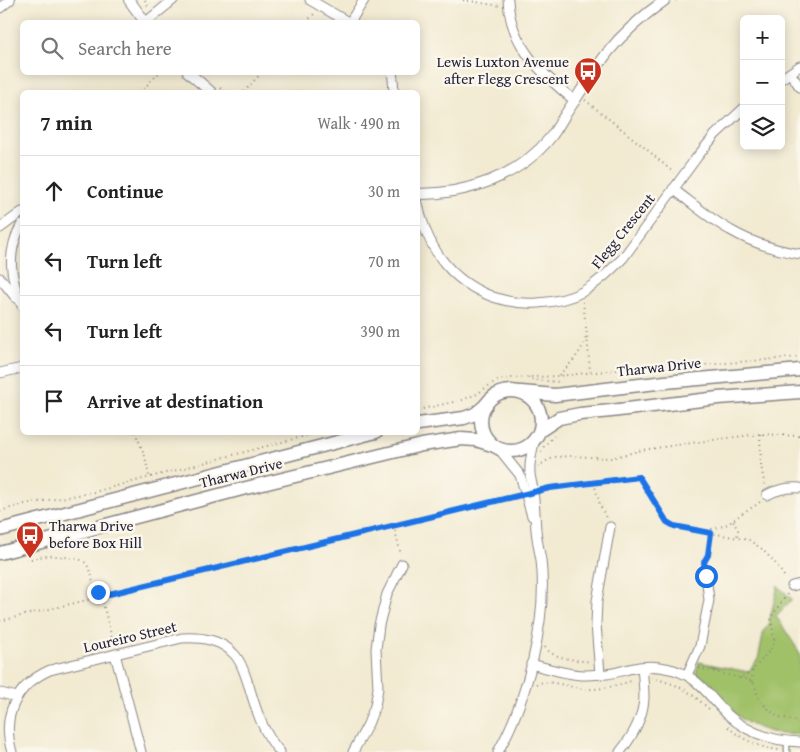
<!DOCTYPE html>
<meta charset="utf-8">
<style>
body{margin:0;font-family:"Gentium Book Plus",serif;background:#f6f6f6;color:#222}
.controls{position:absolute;right:15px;top:15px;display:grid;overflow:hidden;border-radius:8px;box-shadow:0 2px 12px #0003}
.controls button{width:45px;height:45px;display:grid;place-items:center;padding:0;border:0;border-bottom:1px solid #e0e0e0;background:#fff;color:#222;font:25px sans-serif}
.stop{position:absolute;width:15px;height:15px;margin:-11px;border:4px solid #1a73e8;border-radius:50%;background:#fff}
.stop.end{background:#1a73e8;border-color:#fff;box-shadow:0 1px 5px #0008}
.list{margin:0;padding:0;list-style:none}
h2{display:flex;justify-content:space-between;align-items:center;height:65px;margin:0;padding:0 20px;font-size:21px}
h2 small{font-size:16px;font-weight:400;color:#767676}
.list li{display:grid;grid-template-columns:32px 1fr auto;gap:15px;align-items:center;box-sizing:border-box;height:70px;padding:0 20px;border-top:1px solid #e0e0e0}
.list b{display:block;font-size:19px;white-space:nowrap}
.list em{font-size:16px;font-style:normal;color:#767676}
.icon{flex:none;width:28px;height:28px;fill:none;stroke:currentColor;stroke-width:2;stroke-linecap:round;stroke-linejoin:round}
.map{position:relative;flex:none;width:800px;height:752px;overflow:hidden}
.search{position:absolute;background:#fff;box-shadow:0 2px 12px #0003;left:20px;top:20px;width:400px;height:55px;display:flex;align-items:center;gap:12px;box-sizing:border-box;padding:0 18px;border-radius:8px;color:#767676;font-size:19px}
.panel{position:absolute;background:#fff;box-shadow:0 2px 12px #0003;left:20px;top:90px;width:400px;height:345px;border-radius:8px}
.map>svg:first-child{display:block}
.green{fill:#a1c169;stroke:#627252}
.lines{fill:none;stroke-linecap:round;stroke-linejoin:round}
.service-casing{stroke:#8a8686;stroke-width:7}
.minor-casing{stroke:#8a8686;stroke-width:11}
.tertiary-casing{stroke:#8a8686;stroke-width:12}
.primary-casing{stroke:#8a8686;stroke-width:15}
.path{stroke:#8a8686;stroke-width:2;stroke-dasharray:1 4;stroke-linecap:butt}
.service{stroke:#fff;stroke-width:4.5}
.minor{stroke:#fff;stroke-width:9}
.tertiary{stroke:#fff;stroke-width:10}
.primary{stroke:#fff;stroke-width:12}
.route{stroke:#1a73e8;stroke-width:6}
.labels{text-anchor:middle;stroke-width:5;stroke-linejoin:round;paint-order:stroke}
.poi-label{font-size:15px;fill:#22223b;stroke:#fbf7ec;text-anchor:end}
.street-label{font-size:15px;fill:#22223b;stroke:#fbf7ec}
</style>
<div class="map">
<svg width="800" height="752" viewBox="0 0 800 752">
<rect width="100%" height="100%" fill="#fbf7ec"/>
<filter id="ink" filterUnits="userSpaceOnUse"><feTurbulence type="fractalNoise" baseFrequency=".02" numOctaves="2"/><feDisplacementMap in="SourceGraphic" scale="10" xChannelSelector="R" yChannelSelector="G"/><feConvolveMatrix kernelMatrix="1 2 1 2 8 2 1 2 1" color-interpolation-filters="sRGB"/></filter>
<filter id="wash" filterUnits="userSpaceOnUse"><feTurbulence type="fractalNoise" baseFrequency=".0096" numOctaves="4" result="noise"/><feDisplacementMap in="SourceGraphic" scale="20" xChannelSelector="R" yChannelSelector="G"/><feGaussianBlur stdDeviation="1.12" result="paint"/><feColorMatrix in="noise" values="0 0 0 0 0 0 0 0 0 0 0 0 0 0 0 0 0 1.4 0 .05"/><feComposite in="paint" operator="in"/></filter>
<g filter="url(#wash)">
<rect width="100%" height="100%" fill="#f2ead1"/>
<path class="green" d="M778,586L792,599L776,616L800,653V734C776,737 748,727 731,710C723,703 718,693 711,685C707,680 701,676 696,673L699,662L748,672L758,659L764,630L768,626Z"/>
</g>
<g filter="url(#ink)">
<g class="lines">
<g class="service-casing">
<polyline id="service" points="787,752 787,741"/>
</g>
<g class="minor-casing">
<g id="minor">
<polyline points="310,0 348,22"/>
<path d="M508,0C510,46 542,74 575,101"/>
<polyline points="0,8 10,0"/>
<polyline points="146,22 173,0"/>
<polyline points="350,22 364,0"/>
<polyline points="392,72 393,79 394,92"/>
<polyline points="790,73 800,87"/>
<polyline points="781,79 800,66"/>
<path d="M673,189C692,203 710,219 730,230C752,243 775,250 800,254"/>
<path d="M418,204C427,248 450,281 493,297C508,302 523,304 538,303C553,302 569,299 582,292C598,283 610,271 623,258L697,157L715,135L744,108"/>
<path d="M22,224C6,252 10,277 22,306"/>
<polyline points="0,228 22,212"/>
<polyline points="0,278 16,298"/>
<polyline points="0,373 22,368"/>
<polyline points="499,449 520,475 532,516"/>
<path d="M767,495C778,489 788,487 800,488"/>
<polyline points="792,586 800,584"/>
<polyline points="115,654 141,752"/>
<path d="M531,664C546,668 569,675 584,675C591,675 599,674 607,674C615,673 621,671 629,669C644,665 660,666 674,670C700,678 709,697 727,714C747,733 773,741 800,742"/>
<polyline points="600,674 596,624 597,601 610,527"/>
<polyline points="687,675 700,646 709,600 706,576"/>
<polyline points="0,693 17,697"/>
<path d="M12,752C1,716 16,685 50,670L182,638C201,637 221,639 235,655C243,664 245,676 249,686C256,710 263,733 280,752"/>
<polyline points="353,752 368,724 375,706 378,688 376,649 379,625 387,594 402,564"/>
<path d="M498,752C527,700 548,620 541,560C539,550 537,540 536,530C535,517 535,504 533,492C533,485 530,479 530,473C529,463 532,452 534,442"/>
<path d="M620,752C632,737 643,719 644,698C644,688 643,677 642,667"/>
</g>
</g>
<g class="tertiary-casing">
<g id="tertiary">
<polyline points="129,0 145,22"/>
<polyline points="188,72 211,92"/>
<path d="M418,194C467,194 518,177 550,138C555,132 559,125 563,118C578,96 592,73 608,52C624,32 644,15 665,0"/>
</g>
</g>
<g class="primary-casing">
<g id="primary">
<circle cx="511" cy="421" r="30"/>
<polyline points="521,392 555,395 665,382 800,370"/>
<polyline points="418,424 464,418 475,414 486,405"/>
<polyline points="541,430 559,418 580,414 611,411 718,398 800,392"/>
<polyline points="0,530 291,454 376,432"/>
<polyline points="0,553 242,489 422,445 461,439 476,440 492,445"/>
</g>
</g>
<g class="path">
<polyline points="145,0 149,8"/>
<polyline points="463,0 501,6"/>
<polyline points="676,0 677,1"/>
<polyline points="306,22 314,14"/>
<polyline points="220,88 226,92"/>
<polyline points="140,92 160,72"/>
<polyline points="244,92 262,72"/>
<polyline points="585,100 644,147 674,173"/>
<polyline points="583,302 587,335 590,372"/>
<path d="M559,375C571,363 581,354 586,337"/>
<polyline points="528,377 529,379 533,380 561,382"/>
<polyline points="418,410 462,400 477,394 491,384 498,380 510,378 558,376 635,368 690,366 800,357"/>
<polyline points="135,432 145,456 149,477"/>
<polyline points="760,434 761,465 765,487"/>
<polyline points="542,452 544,446 554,436"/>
<polyline points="538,467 546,461 556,457 572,456 611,458 642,450 727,438 760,434 800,436"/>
<polyline points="594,483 600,505 606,518"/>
<polyline points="542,490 550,488 639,477 667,522 674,526 749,540 762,549 776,564 786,579"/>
<polyline points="0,511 25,504 90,493 320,432"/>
<polyline points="733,521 738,530 737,537"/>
<polyline points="394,526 401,555"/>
<polyline points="26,560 44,556 58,556 79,559 86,563 91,572 94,587 101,596 114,646"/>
<path d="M705,568L704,562L708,555L711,533L712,529C728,526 732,521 744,512C750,508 756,506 761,501"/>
<polyline points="0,621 518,496"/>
<path d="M545,647C552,659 578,660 591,662"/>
<polyline points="699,668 740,678 748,674 753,670 773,646 774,639 771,617 788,593"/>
<path d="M652,677C659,680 667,682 675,685C688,690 699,700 710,710"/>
<polyline points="740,678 749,680 753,682 755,687 759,700 775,715 780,717 800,722"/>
<polyline points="752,682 753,670"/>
<path d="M536,684C549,679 569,687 583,689C600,690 617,686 634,680"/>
<path d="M728,727C743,740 760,748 779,750"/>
</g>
<use href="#service" class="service"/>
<use href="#minor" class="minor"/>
<use href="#tertiary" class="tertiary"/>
<use href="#primary" class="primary"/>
</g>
</g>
<g class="lines" filter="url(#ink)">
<polyline class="route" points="98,592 101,596 550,488 639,477 667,522 674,526 711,533 708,555 704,562 706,576"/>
</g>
<defs>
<g id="bus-pin" transform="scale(1.4375)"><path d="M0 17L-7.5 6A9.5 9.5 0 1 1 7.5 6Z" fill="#c8321e" stroke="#fbf7ec"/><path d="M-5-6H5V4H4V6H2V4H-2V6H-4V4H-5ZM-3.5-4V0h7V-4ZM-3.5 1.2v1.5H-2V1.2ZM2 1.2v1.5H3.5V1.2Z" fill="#fff"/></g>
</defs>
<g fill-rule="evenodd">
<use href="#bus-pin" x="588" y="71"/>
<use href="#bus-pin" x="30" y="535"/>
</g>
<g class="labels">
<g class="poi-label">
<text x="569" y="67">Lewis Luxton Avenue<tspan x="569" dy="17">after Flegg Crescent</tspan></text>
<text x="49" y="531" text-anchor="start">Tharwa Drive<tspan x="49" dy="17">before Box Hill</tspan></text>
</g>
<g class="street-label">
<text transform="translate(623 231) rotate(-51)" y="5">Flegg Crescent</text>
<text transform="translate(659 367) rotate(-6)" y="5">Tharwa Drive</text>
<text transform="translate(241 473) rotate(-14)" y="5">Tharwa Drive</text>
<text transform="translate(130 637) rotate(-13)" y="5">Loureiro Street</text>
</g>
</g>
</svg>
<div class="controls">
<button>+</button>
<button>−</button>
<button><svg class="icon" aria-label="layers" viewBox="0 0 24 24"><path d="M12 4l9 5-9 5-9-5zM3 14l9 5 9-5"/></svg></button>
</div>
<div class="stop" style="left:706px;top:576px"></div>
<div class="stop end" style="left:98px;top:592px"></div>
<div class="search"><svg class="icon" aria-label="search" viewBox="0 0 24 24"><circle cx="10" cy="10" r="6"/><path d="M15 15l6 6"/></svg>Search here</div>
<section class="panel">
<h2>7 min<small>Walk · 490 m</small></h2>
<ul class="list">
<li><svg class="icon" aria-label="ahead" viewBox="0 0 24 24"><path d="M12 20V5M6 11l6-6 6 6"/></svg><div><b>Continue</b></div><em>30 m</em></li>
<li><svg class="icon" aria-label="left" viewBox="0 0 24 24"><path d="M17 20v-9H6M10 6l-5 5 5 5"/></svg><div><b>Turn left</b></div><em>70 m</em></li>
<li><svg class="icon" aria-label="left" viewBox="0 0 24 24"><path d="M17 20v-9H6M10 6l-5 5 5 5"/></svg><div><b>Turn left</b></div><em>390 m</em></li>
<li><svg class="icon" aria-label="arrive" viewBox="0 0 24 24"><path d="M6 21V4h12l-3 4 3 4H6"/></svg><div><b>Arrive at destination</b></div></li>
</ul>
</section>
</div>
